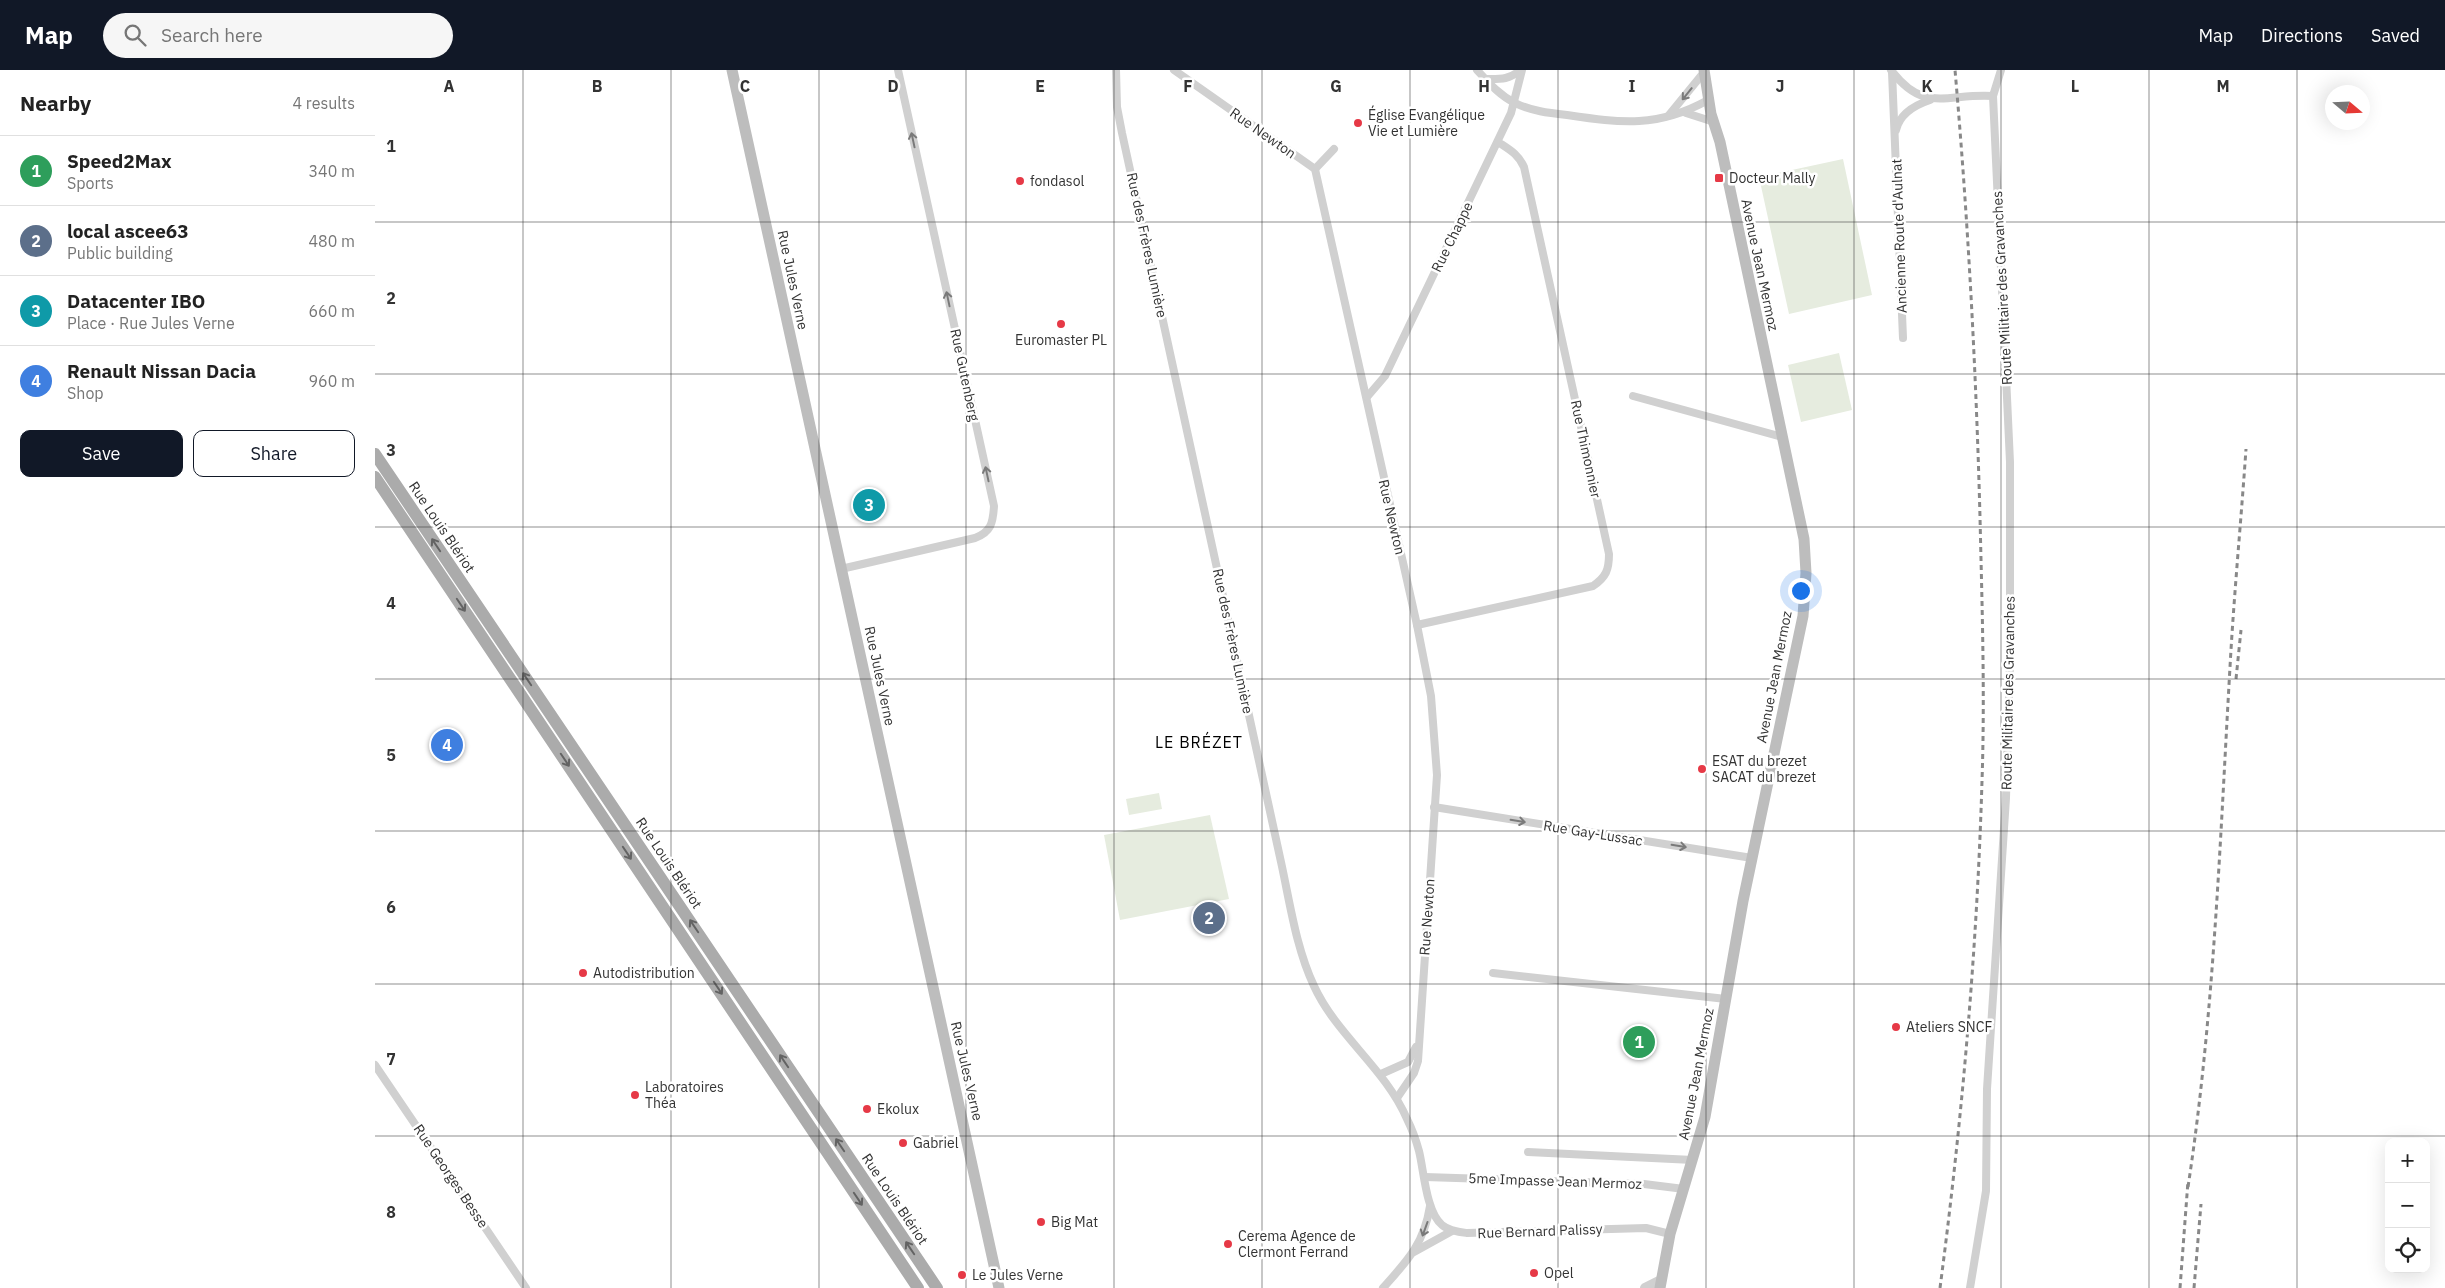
<!DOCTYPE html>
<meta charset="utf-8">
<style>
body{margin:0;font-family:"IBM Plex Sans",sans-serif;background:#f6f6f6;color:#222}
.controls{position:absolute;right:15px;bottom:15px;display:grid;overflow:hidden;border-radius:10px;box-shadow:0 5px 20px #0002}
.controls button{width:45px;height:45px;display:grid;place-items:center;padding:0;border:0;border-bottom:1px solid #e0e0e0;background:#fff;color:#222;font:25px sans-serif}
.compass{position:absolute;left:1950px;top:15px;width:45px;height:45px;border-radius:50%;background:#fff;box-shadow:0 5px 20px #0002;rotate:109deg}
.you{position:absolute;left:1425px;top:520px;width:18px;height:18px;margin:-12px;border:4px solid #fff;border-radius:50%;background:#1a73e8;box-shadow:0 0 0 8px #1a73e833}
.badge{display:grid;place-items:center;width:32px;height:32px;border-radius:50%;background:#111827;color:#fff;font-size:16px;font-weight:700}
.pin{position:absolute;translate:-50% -50%;border:2px solid #fff;box-shadow:0 1px 5px #0006}
.list{margin:0;padding:0;list-style:none}
h2{display:flex;justify-content:space-between;align-items:center;height:65px;margin:0;padding:0 20px;font-size:21px}
h2 small{font-size:16px;font-weight:400;color:#767676}
.list li{display:grid;grid-template-columns:32px 1fr auto;gap:15px;align-items:center;box-sizing:border-box;height:70px;padding:0 20px;border-top:1px solid #e0e0e0}
.list b{display:block;font-size:19px;white-space:nowrap}
.list p{margin:0;font-size:16px;white-space:nowrap;color:#767676}
.list em{font-size:16px;font-style:normal;color:#767676}
.actions{display:flex;gap:10px;padding:15px 20px}
.actions a{flex:1;padding:11px 0;border:1px solid #111827;border-radius:10px;text-align:center;font-size:18px;color:#111827}
.actions .main{background:#111827;color:#fff}
.icon{flex:none;width:28px;height:28px;fill:none;stroke:currentColor;stroke-width:2;stroke-linecap:round;stroke-linejoin:round}
.map{position:relative;flex:none;width:2070px;height:1218px;overflow:hidden}
header{display:flex;align-items:center;gap:30px;box-sizing:border-box;height:70px;padding:0 25px;background:#111827;color:#fff}
header strong{font-size:24px}
nav{display:flex;gap:28px;margin-inline-start:auto;font-size:18px}
.search{width:350px;height:45px;background:#f6f6f6;display:flex;align-items:center;gap:12px;box-sizing:border-box;padding:0 18px;border-radius:28px;color:#767676;font-size:19px}
main{display:flex}
aside{flex:1;background:#fff}
.map>svg:first-child{display:block}
.green{fill:#e6ecdf}
.lines{fill:none;stroke-linecap:round;stroke-linejoin:round}
.minor{stroke:#d0d0d0;stroke-width:8}
.tertiary{stroke:#d0d0d0;stroke-width:10}
.secondary{stroke:#bdbdbd;stroke-width:11}
.primary{stroke:#ababab;stroke-width:12}
.rail{stroke:#888;stroke-width:3;stroke-dasharray:5 4;stroke-linecap:butt}
.oneway{stroke:#7a7a7a}
.oneway2{stroke:#636363}
.grid{fill:none;stroke:#333;stroke-width:1;stroke-opacity:0.55}
.poi-dot{fill:#e63946;stroke:#fff;stroke-width:2}
.labels{text-anchor:middle;stroke-width:5;stroke-linejoin:round;paint-order:stroke}
.poi-label{font-size:14px;fill:#333;stroke:#fff;text-anchor:start}
.street-label{font-size:14px;fill:#333;stroke:#fff}
.quarter-label{font-size:16px;letter-spacing:1px;fill:#000;stroke:#fff}
.grid-label{font-size:16px;text-anchor:middle;font-weight:bold;fill:#333;stroke:#fff;stroke-width:5;stroke-linejoin:round;paint-order:stroke}
</style>
<header>
<strong>Map</strong>
<div class="search"><svg class="icon" aria-label="search" viewBox="0 0 24 24"><circle cx="10" cy="10" r="6"/><path d="M15 15l6 6"/></svg>Search here</div>
<nav><a>Map</a><a>Directions</a><a>Saved</a></nav>
</header>
<main>
<aside>
<h2>Nearby<small>4 results</small></h2>
<ul class="list">
<li><span class="badge" style="background:#2e9e5b">1</span><div><b>Speed2Max</b><p>Sports</p></div><em>340 m</em></li>
<li><span class="badge" style="background:#5c6f8a">2</span><div><b>local ascee63</b><p>Public building</p></div><em>480 m</em></li>
<li><span class="badge" style="background:#0f9aa8">3</span><div><b>Datacenter IBO</b><p>Place · Rue Jules Verne</p></div><em>660 m</em></li>
<li><span class="badge" style="background:#3f7fe0">4</span><div><b>Renault Nissan Dacia</b><p>Shop</p></div><em>960 m</em></li>
</ul>
<div class="actions"><a class="main">Save</a><a>Share</a></div>
</aside>
<div class="map">
<svg width="2070" height="1218" viewBox="0 0 2070 1218">
<rect width="100%" height="100%" fill="#fff"/>
<g class="green">
<polygon points="1468,89 1497,225 1414,244 1384,107"/>
<polygon points="1464,283 1477,340 1426,352 1413,295"/>
<polygon points="784,723 787,739 754,745 751,729"/>
<polygon points="835,745 854,829 745,850 729,765"/>
</g>
<g class="lines">
<g class="minor">
<path d="M741,0L742,37L747,63L906,792C915,833 921,878 939,916C962,966 1010,998 1032,1049C1037,1059 1041,1070 1044,1081C1049,1101 1051,1142 1067,1155C1074,1161 1084,1162 1092,1163L1271,1158L1295,1164"/>
<polyline points="799,0 940,99 1042,555 1056,626 1062,705 1043,991 1039,1003 1022,1028"/>
<path d="M1102,0C1113,12 1124,25 1140,33C1156,41 1174,43 1192,45C1246,53 1283,58 1333,30"/>
<path d="M1516,0C1549,44 1572,23 1618,26L1626,0"/>
<polyline points="1517,2 1528,268"/>
<path d="M1111,9C1124,9 1135,10 1145,0"/>
<polyline points="1311,43 1339,52"/>
<polyline points="1294,45 1330,1"/>
<path d="M1521,60C1525,43 1540,35 1555,30"/>
<polyline points="940,99 959,79"/>
<polyline points="1258,326 1407,367"/>
<polyline points="992,327 1010,306 1136,43 1147,0"/>
<path d="M466,499L600,468C616,462 618,453 619,436L523,0"/>
<path d="M1042,555L1218,516C1231,507 1234,500 1234,484L1149,97C1143,84 1135,80 1123,72"/>
<polyline points="1059,737 1377,788"/>
<polyline points="1118,903 1351,929"/>
<polyline points="0,995 151,1218"/>
<polyline points="1006,1004 1033,992 1041,977"/>
<polyline points="1153,1082 1318,1090"/>
<polyline points="1050,1107 1269,1114 1309,1119"/>
<polyline points="1039,1182 1077,1161"/>
<path d="M1008,1218C1032,1191 1049,1174 1055,1136"/>
<polyline points="1595,1218 1611,1121 1612,1019 1631,728 1635,593 1635,392 1618,26"/>
</g>
<polyline class="tertiary" points="1270,1218 1286,1210"/>
<g class="secondary">
<polyline points="357,0 624,1218"/>
<polyline points="1285,1218 1295,1164 1330,1047 1368,831 1428,546 1431,503 1429,469 1345,72 1336,44 1329,0"/>
</g>
<g class="primary">
<polyline points="0,384 562,1218"/>
<polyline points="0,407 543,1218"/>
</g>
<g class="rail">
<polyline points="1861,609 1866,560"/>
<path d="M1813,1117C1839,946 1845,771 1855,597C1859,524 1866,452 1871,379"/>
<path d="M1565,1218C1587,1050 1602,880 1607,711C1610,623 1607,535 1605,447C1601,298 1593,149 1580,0"/>
<polyline points="1805,1218 1813,1111"/>
<polyline points="1819,1218 1826,1134"/>
</g>
</g>
<defs><path id="oneway-shaft" d="M-6 0H5M1.5-3L5.5 0L1.5 3" fill="none" stroke-width="1.6" stroke-linecap="round" stroke-linejoin="round" transform="scale(1.25)"/></defs>
<g class="oneway">
<use href="#oneway-shaft" transform="translate(1312 24) rotate(129)"/>
<use href="#oneway-shaft" transform="translate(538 70) rotate(-102)"/>
<use href="#oneway-shaft" transform="translate(573 229) rotate(-102)"/>
<use href="#oneway-shaft" transform="translate(612 404) rotate(-102)"/>
<use href="#oneway-shaft" transform="translate(1143 751) rotate(9)"/>
<use href="#oneway-shaft" transform="translate(1304 776) rotate(9)"/>
<use href="#oneway-shaft" transform="translate(1050 1159) rotate(110)"/>
</g>
<g class="oneway2">
<use href="#oneway-shaft" transform="translate(61 475) rotate(-124)"/>
<use href="#oneway-shaft" transform="translate(86 535) rotate(56)"/>
<use href="#oneway-shaft" transform="translate(152 609) rotate(-124)"/>
<use href="#oneway-shaft" transform="translate(190 690) rotate(56)"/>
<use href="#oneway-shaft" transform="translate(252 783) rotate(56)"/>
<use href="#oneway-shaft" transform="translate(319 856) rotate(-124)"/>
<use href="#oneway-shaft" transform="translate(343 918) rotate(56)"/>
<use href="#oneway-shaft" transform="translate(409 991) rotate(-124)"/>
<use href="#oneway-shaft" transform="translate(465 1075) rotate(-124)"/>
<use href="#oneway-shaft" transform="translate(483 1129) rotate(56)"/>
<use href="#oneway-shaft" transform="translate(535 1178) rotate(-124)"/>
</g>
<path class="grid" d="M148,0V1218M296,0V1218M444,0V1218M591,0V1218M739,0V1218M887,0V1218M1035,0V1218M1183,0V1218M1331,0V1218M1479,0V1218M1626,0V1218M1774,0V1218M1922,0V1218M0,152H2070M0,304H2070M0,457H2070M0,609H2070M0,761H2070M0,914H2070M0,1066H2070"/>
<g class="poi-dot">
<circle cx="983" cy="53" r="5"/>
<rect x="1339" y="103" width="10" height="10" rx="2.5"/>
<circle cx="645" cy="111" r="5"/>
<circle cx="686" cy="254" r="5"/>
<circle cx="1327" cy="699" r="5"/>
<circle cx="208" cy="903" r="5"/>
<circle cx="1521" cy="957" r="5"/>
<circle cx="260" cy="1025" r="5"/>
<circle cx="492" cy="1039" r="5"/>
<circle cx="528" cy="1073" r="5"/>
<circle cx="666" cy="1152" r="5"/>
<circle cx="853" cy="1174" r="5"/>
<circle cx="1159" cy="1203" r="5"/>
<circle cx="587" cy="1205" r="5"/>
</g>
<g class="labels">
<g class="poi-label">
<text x="993" y="50">Église Evangélique<tspan x="993" dy="16">Vie et Lumière</tspan></text>
<text x="1354" y="113">Docteur Mally</text>
<text x="655" y="116">fondasol</text>
<text x="686" y="275" text-anchor="middle">Euromaster PL</text>
<text x="1337" y="696">ESAT du brezet<tspan x="1337" dy="16">SACAT du brezet</tspan></text>
<text x="218" y="908">Autodistribution</text>
<text x="1531" y="962">Ateliers SNCF</text>
<text x="270" y="1022">Laboratoires<tspan x="270" dy="16">Théa</tspan></text>
<text x="502" y="1044">Ekolux</text>
<text x="538" y="1078">Gabriel</text>
<text x="676" y="1157">Big Mat</text>
<text x="863" y="1171">Cerema Agence de<tspan x="863" dy="16">Clermont Ferrand</tspan></text>
<text x="1169" y="1208">Opel</text>
<text x="597" y="1210">Le Jules Verne</text>
</g>
<g class="street-label">
<text transform="translate(888 63) rotate(35)" y="5">Rue Newton</text>
<text transform="translate(1524 166) rotate(-92)" y="5">Ancienne Route d'Aulnat</text>
<text transform="translate(1077 167) rotate(-64)" y="5">Rue Chappe</text>
<text transform="translate(772 175) rotate(78)" y="5">Rue des Frères Lumière</text>
<text transform="translate(1385 195) rotate(78)" y="5">Avenue Jean Mermoz</text>
<text transform="translate(418 210) rotate(78)" y="5">Rue Jules Verne</text>
<text transform="translate(1627 218) rotate(-93)" y="5">Route Militaire des Gravanches</text>
<text transform="translate(590 305) rotate(78)" y="5">Rue Gutenberg</text>
<text transform="translate(1211 379) rotate(78)" y="5">Rue Thimonnier</text>
<text transform="translate(1017 447) rotate(77)" y="5">Rue Newton</text>
<text transform="translate(67 457) rotate(56)" y="5">Rue Louis Blériot</text>
<text transform="translate(858 571) rotate(78)" y="5">Rue des Frères Lumière</text>
<text transform="translate(505 606) rotate(78)" y="5">Rue Jules Verne</text>
<text transform="translate(1399 607) rotate(-79)" y="5">Avenue Jean Mermoz</text>
<text transform="translate(1633 623) rotate(-89)" y="5">Route Militaire des Gravanches</text>
<text transform="translate(1218 763) rotate(9)" y="5">Rue Gay-Lussac</text>
<text transform="translate(294 793) rotate(56)" y="5">Rue Louis Blériot</text>
<text transform="translate(1052 847) rotate(-86)" y="5">Rue Newton</text>
<text transform="translate(592 1001) rotate(77)" y="5">Rue Jules Verne</text>
<text transform="translate(1321 1004) rotate(-79)" y="5">Avenue Jean Mermoz</text>
<text transform="translate(76 1106) rotate(56)" y="5">Rue Georges Besse</text>
<text transform="translate(1180 1111) rotate(2)" y="5">5me Impasse Jean Mermoz</text>
<text transform="translate(520 1129) rotate(56)" y="5">Rue Louis Blériot</text>
<text transform="translate(1165 1161) rotate(-2)" y="5">Rue Bernard Palissy</text>
</g>
<g class="quarter-label">
<text x="824" y="678">LE BRÉZET</text>
</g>
</g>
<g class="grid-label">
<text x="74" y="22">A</text>
<text x="222" y="22">B</text>
<text x="370" y="22">C</text>
<text x="518" y="22">D</text>
<text x="665" y="22">E</text>
<text x="813" y="22">F</text>
<text x="961" y="22">G</text>
<text x="1109" y="22">H</text>
<text x="1257" y="22">I</text>
<text x="1405" y="22">J</text>
<text x="1552" y="22">K</text>
<text x="1700" y="22">L</text>
<text x="1848" y="22">M</text>
<text x="16" y="82">1</text>
<text x="16" y="234">2</text>
<text x="16" y="386">3</text>
<text x="16" y="539">4</text>
<text x="16" y="691">5</text>
<text x="16" y="843">6</text>
<text x="16" y="995">7</text>
<text x="16" y="1148">8</text>
</g>
</svg>
<div class="controls">
<button>+</button>
<button>−</button>
<button><svg class="icon" aria-label="locate" viewBox="0 0 24 24"><circle cx="12" cy="12" r="6"/><path d="M12 2v4M12 18v4M2 12h4M18 12h4"/></svg></button>
</div>
<svg class="compass" viewBox="-18 -18 36 36"><path d="M0-13l5 13h-10z" fill="#e53935"/><path d="M0 13l5-13h-10z" fill="#767676"/></svg>
<div class="you"></div>
<div class="pin badge" style="left:1264px;top:972px;background:#2e9e5b">1</div>
<div class="pin badge" style="left:834px;top:848px;background:#5c6f8a">2</div>
<div class="pin badge" style="left:494px;top:435px;background:#0f9aa8">3</div>
<div class="pin badge" style="left:72px;top:675px;background:#3f7fe0">4</div>
</div>
</main>
